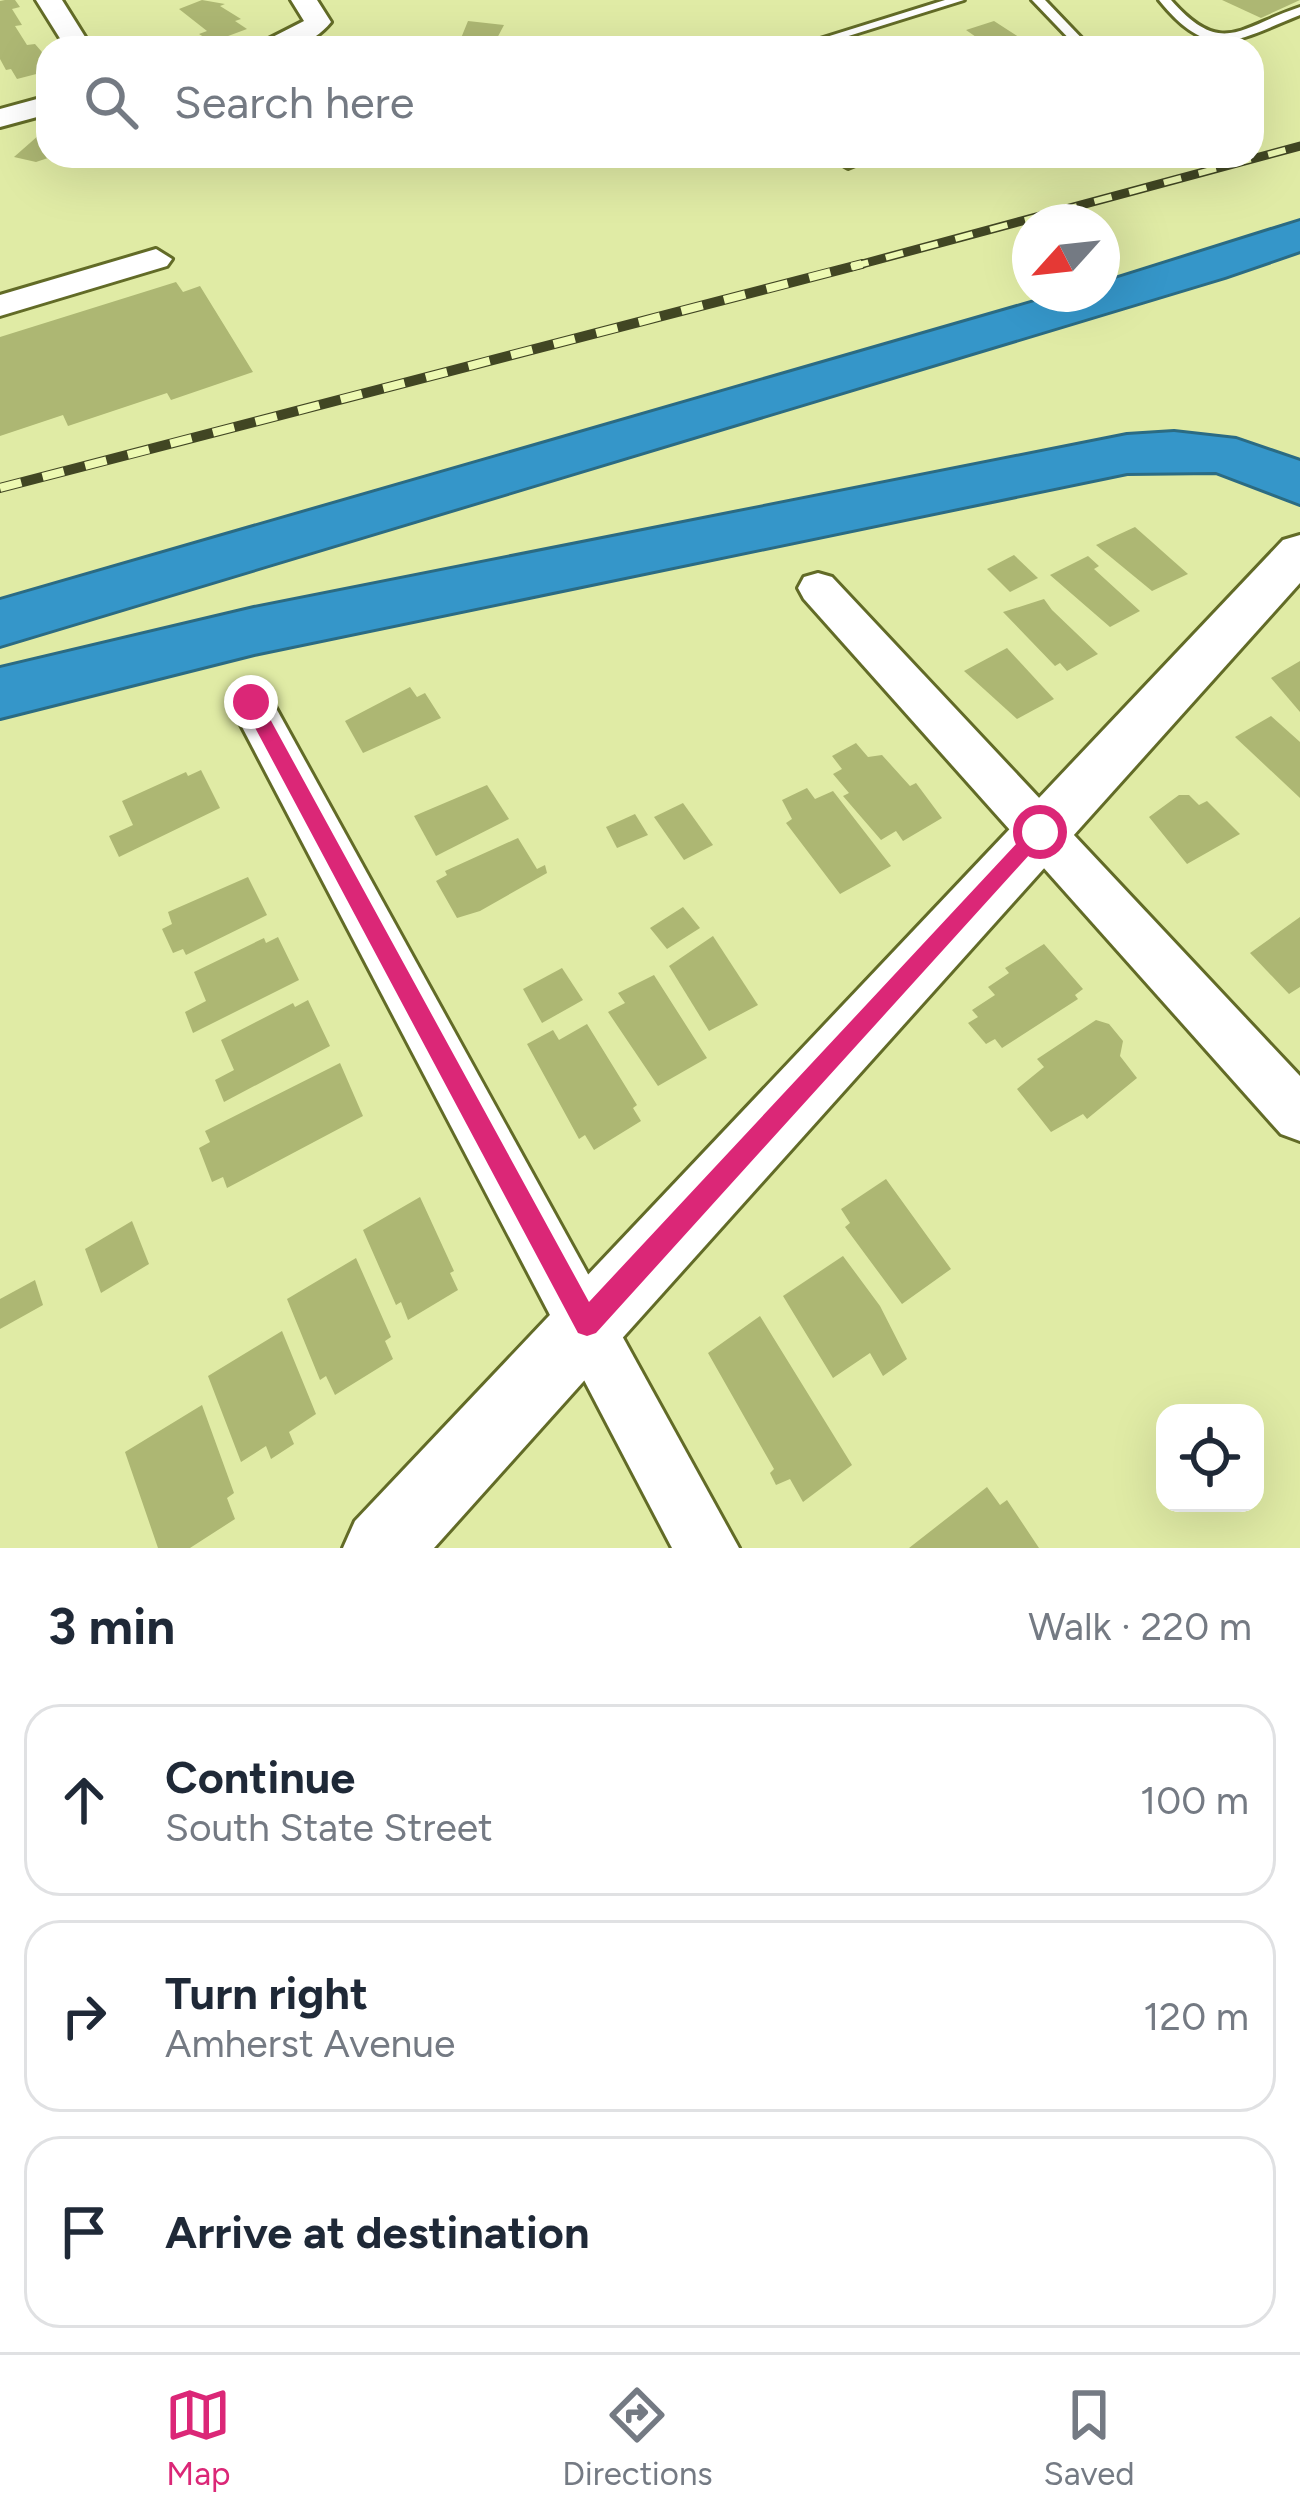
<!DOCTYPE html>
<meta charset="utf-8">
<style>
body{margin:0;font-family:Figtree,sans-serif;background:#f2f2f3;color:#1f2937}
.controls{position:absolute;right:36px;bottom:36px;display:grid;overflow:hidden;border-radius:24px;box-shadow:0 12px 48px #0002}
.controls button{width:108px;height:108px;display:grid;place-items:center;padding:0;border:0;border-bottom:3px solid #e0e1e3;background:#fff;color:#1f2937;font:60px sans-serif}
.compass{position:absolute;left:1012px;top:204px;width:108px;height:108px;border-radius:50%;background:#fff;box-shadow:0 12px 48px #0002;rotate:243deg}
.stop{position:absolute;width:36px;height:36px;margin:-27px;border:9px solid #db2777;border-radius:50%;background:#fff}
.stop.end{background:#db2777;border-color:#fff;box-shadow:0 3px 12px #0008}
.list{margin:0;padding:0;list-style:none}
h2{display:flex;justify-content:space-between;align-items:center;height:156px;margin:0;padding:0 48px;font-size:51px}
h2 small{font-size:39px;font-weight:400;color:#747a83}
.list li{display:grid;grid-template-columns:78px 1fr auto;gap:36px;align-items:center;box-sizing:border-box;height:192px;margin:0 24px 24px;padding:0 24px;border:3px solid #e0e1e3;border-radius:36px}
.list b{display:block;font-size:45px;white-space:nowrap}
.list p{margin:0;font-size:39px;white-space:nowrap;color:#747a83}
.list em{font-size:39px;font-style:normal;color:#747a83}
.icon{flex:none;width:66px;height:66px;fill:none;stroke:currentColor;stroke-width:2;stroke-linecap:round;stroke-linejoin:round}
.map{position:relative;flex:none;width:1300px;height:1548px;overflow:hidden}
.search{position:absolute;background:#fff;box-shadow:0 12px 48px #0002;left:36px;right:36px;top:36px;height:132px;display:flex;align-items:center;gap:30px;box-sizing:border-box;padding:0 42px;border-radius:36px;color:#747a83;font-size:45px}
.sheet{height:804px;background:#fff}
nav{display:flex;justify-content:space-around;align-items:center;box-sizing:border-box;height:168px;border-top:3px solid #e0e1e3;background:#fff;font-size:33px;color:#747a83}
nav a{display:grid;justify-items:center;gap:6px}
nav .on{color:#db2777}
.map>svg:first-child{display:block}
.building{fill:#adb773}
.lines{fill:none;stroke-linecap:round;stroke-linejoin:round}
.service-casing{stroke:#626b27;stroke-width:6}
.minor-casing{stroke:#626b27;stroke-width:6}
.tertiary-casing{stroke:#626b27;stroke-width:6}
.motorway-casing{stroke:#2b6b83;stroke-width:6}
.service{fill:#fff;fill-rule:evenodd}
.minor{fill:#fff;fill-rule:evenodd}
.tertiary{fill:#fff;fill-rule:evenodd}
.motorway{fill:#3596c9;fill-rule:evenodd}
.rail-far1-casing{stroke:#414623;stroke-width:9}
.rail-casing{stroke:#414623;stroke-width:10}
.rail-far1{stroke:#edf9b2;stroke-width:6;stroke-dasharray:18;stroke-linecap:butt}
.rail{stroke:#edf9b2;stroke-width:8;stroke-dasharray:22;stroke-linecap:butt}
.route{fill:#db2777}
</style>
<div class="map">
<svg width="1300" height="1548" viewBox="0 0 1300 1548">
<rect width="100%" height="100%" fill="#e0eba5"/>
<g class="building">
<polygon points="5,0 15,0 20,7 12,9 22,25 15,26 27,45 35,44 48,59 48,71 17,79 11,69 6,70 0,59 0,1"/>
<polygon points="202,0 225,4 220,6 241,19 235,21 247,29 212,42 199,34 207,31 179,9"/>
<polygon points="1222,0 1300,0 1261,18"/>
<polygon points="468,21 504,25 494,44 505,48 457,48"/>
<polygon points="994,21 1036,48 945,48 976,37 966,30"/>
<polygon points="39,135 48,137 48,158 36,162 14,157"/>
<polygon points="49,156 110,156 98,168"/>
<polygon points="176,282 183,292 200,286 253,372 171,400 167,393 68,426 63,415 0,436 0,337"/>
<polygon points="1135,527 1188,574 1152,591 1096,545"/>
<polygon points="1014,555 1038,578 1010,592 987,569"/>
<polygon points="1088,556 1099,566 1094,569 1140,611 1110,627 1050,575"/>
<polygon points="1044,599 1052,610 1098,654 1067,671 1060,663 1055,666 1003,612"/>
<polygon points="1007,648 1054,699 1017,719 964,671"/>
<polygon points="1300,661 1300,712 1271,678"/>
<polygon points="410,687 417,697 425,693 441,718 363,753 345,721"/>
<polygon points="1271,716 1300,742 1300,798 1235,737"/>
<polygon points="856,743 868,757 882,755 910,786 916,783 942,818 903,841 896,831 881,840 843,796 849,793 833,774 842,769 832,756"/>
<polygon points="201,770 220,808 119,857 109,836 133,825 122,801 186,772 188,776"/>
<polygon points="487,785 509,819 436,856 414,816"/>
<polygon points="807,788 815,799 833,791 891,866 840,894 786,823 792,819 782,800"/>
<polygon points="1179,795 1189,795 1199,805 1207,801 1240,834 1187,864 1149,817"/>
<polygon points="683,803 713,845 684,860 654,817"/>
<polygon points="635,814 648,835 617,848 606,827"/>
<polygon points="518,838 537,869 545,865 547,873 480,911 457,918 436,881 447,875 445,871"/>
<polygon points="248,877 267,915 186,955 183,949 173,953 162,929 172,924 168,912"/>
<polygon points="683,907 700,928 667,949 650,928"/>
<polygon points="1300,917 1300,987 1289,994 1250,953"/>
<polygon points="713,936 758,1005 709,1031 669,966"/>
<polygon points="278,937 299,980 193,1033 185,1012 206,1001 194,972 264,938 266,943"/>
<polygon points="1044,944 1083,989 1075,995 1078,999 1002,1048 995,1039 986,1044 968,1023 978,1017 972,1010 995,995 988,987 1009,973 1005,968"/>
<polygon points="562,968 583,1000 542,1023 523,989"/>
<polygon points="654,975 707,1058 658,1086 608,1012 625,1003 618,993"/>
<polygon points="308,1000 330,1046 224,1102 215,1080 234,1070 221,1040 293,1003 295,1007"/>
<polygon points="1096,1020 1109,1024 1123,1041 1120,1056 1137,1078 1087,1119 1083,1114 1051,1132 1017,1089 1044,1067 1037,1059"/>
<polygon points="587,1024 637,1105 633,1108 641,1121 594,1150 585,1135 579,1139 527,1044 553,1030 559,1040"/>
<polygon points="340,1063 363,1116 227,1188 223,1177 212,1182 199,1148 210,1142 205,1131"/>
<polygon points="886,1179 951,1269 902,1304 845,1227 850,1223 841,1209"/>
<polygon points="420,1197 454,1271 450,1273 458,1290 408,1320 401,1302 396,1305 363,1230"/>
<polygon points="132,1221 149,1264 101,1293 85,1249"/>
<polygon points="843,1256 880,1306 907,1359 883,1376 870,1353 833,1378 783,1296"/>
<polygon points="356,1258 391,1337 385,1341 393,1359 335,1395 326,1376 320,1380 287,1299"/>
<polygon points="35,1280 43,1305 0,1329 0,1299"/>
<polygon points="760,1316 852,1465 803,1502 790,1479 776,1485 770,1473 774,1469 708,1353"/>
<polygon points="282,1331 316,1414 289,1432 294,1444 271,1459 266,1446 241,1462 208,1376"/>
<polygon points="202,1405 234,1493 227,1498 235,1519 190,1548 158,1548 125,1452"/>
<polygon points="987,1487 1000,1505 1007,1500 1039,1548 909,1548"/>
</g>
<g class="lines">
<g class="service-casing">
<g id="service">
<polygon points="945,0 964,0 810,48 791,48"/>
<polygon points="1032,0 1045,0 1091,48 1078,48"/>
<path d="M1159,0H1171C1222,58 1240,27 1300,7V15C1235,41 1210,63 1159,0Z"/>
<polygon points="857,156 877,156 848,168 841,164"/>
</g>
</g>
<g class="minor-casing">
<g id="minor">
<polygon points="36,0 62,0 92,48 66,48"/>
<path d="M291,0H317L331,22C309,49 283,48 251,48L304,21Z"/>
<polygon points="48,96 48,114 0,127 0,109"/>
<polygon points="156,249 172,259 167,266 0,316 0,295"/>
<polygon points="818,573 832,577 1300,1076 1300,1141 1281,1134 804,599 798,588 804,577"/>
<polygon points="251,685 266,690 739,1548 672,1548 229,702 236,690"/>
</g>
</g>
<g class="tertiary-casing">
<polygon id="tertiary" points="1300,535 1300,583 434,1548 343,1548 355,1521 1283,540"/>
</g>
<g class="motorway-casing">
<g id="motorway">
<polygon points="1300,221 1300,251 1225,277 0,646 0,600 1062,294 1102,294 1102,283"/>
<polygon points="1174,432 1236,439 1300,461 1300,504 1216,472 1127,473 254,654 0,718 0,668 254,608 1127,435"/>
</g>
</g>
<use href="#service" class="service"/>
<use href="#minor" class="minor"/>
<use href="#tertiary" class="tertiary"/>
<use href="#motorway" class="motorway"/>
<g class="rail-far1-casing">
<polyline id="rail-far1" points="851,267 1300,146"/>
</g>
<g class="rail-casing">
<polyline id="rail" points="0,488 862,264"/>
</g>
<use href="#rail-far1" class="rail-far1"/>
<use href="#rail" class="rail"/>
</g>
<polygon class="route" points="251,695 258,697 589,1302 1033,826 1047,826 1050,832 596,1333 587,1336 578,1333 244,707 242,702"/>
</svg>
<div class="controls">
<button><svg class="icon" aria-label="locate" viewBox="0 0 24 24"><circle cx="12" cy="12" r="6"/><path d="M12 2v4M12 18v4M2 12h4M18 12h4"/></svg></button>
</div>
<svg class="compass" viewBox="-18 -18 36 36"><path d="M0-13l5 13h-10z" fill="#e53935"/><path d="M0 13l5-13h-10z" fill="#747a83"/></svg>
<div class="stop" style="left:1040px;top:832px"></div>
<div class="stop end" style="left:251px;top:702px"></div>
<div class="search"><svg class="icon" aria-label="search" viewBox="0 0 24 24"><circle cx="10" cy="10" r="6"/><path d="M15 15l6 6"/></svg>Search here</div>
</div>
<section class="sheet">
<h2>3 min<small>Walk · 220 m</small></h2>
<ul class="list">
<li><svg class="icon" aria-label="ahead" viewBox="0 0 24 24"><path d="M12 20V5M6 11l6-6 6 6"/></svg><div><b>Continue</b><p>South State Street</p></div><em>100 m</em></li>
<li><svg class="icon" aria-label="right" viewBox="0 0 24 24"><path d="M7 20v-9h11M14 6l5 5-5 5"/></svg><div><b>Turn right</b><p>Amherst Avenue</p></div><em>120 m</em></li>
<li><svg class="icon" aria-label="arrive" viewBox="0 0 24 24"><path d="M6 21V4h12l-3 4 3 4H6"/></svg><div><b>Arrive at destination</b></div></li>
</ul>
</section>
<nav>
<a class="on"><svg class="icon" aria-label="map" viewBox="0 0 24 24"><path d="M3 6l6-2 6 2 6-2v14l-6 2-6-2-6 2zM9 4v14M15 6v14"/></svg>Map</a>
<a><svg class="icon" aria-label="directions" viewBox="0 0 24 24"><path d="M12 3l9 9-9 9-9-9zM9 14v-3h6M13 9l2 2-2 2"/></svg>Directions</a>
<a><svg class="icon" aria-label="saved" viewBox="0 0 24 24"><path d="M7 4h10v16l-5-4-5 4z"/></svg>Saved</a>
</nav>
